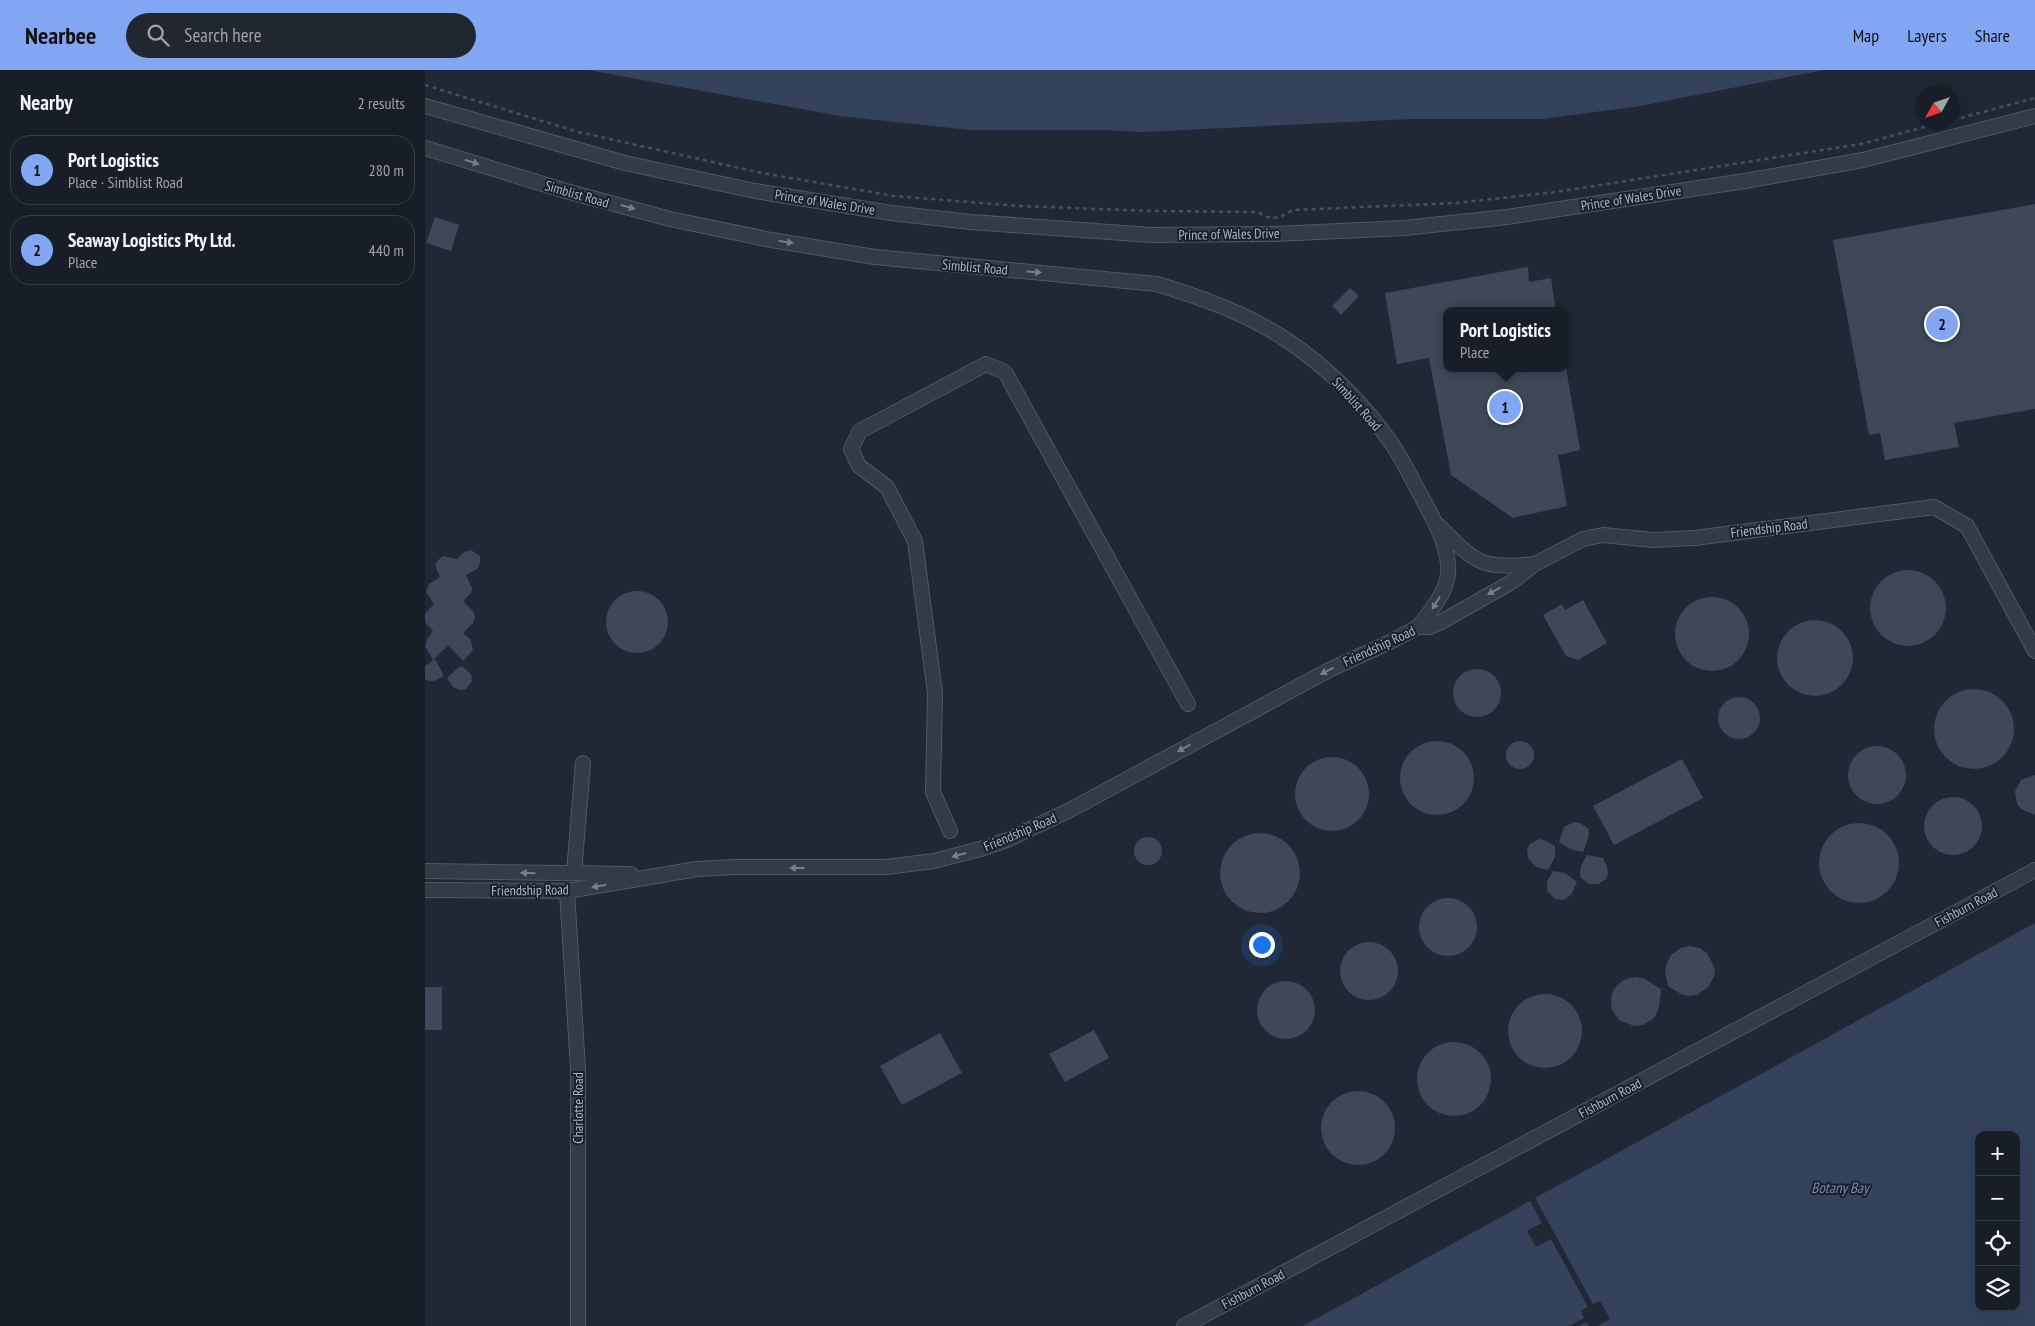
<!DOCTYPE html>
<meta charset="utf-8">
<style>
body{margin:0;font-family:"PT Sans Narrow",sans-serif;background:#212730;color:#f1f3f6}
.controls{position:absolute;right:15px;bottom:15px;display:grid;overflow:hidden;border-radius:10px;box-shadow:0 5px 20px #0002}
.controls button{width:45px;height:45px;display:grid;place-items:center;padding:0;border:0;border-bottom:1px solid #363c45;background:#181e28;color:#f1f3f6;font:25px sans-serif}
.compass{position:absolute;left:1490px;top:15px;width:45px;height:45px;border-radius:50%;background:#181e28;box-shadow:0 5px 20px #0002;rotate:230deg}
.you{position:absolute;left:836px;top:874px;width:18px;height:18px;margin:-12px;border:4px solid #fff;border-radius:50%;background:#1a73e8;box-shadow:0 0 0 8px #1a73e833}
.badge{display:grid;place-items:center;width:32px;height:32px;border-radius:50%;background:#83a6f3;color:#111;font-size:16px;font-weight:700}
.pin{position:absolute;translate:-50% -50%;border:2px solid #fff;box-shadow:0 1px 5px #0006}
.popup{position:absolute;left:1018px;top:237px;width:125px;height:65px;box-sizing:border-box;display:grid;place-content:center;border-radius:10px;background:#181e28;filter:drop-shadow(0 1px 4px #0005);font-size:16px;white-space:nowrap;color:#9fa2a8}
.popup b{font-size:19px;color:#f1f3f6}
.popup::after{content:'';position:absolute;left:50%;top:100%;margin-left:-10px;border:10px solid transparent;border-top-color:#181e28}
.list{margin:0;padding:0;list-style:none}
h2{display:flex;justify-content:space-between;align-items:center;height:65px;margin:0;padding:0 20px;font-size:21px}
h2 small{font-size:16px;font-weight:400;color:#9fa2a8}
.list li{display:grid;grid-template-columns:32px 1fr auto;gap:15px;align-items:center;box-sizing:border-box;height:70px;margin:0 10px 10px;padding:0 10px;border:1px solid #363c45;border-radius:20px}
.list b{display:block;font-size:19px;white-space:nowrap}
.list p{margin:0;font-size:16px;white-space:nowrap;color:#9fa2a8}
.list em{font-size:16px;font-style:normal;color:#9fa2a8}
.icon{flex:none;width:28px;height:28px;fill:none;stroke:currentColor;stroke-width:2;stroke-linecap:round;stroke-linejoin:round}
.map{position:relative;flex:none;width:1610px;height:1256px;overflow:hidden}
header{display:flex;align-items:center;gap:30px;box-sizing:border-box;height:70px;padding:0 25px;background:#83a6f3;color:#111}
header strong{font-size:24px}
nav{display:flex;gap:28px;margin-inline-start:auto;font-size:18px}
.search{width:350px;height:45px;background:#212730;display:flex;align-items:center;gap:12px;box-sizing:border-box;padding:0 18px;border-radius:28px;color:#9fa2a8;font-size:19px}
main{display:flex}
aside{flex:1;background:#181e28}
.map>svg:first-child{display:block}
.water{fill:#35425c;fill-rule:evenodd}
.pier{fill:#202835}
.building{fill:#3e4858}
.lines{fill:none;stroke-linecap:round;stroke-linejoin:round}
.minor-casing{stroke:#515764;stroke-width:16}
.path{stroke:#425256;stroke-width:2.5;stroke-dasharray:4 4;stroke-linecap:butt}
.minor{stroke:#343a46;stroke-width:14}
.oneway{fill:#777d8b}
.labels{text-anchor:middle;stroke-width:4;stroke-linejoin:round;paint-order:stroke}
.street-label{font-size:14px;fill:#aeb4c3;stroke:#191f2a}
.water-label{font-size:15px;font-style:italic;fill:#7789aa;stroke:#191f2a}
</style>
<header>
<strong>Nearbee</strong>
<div class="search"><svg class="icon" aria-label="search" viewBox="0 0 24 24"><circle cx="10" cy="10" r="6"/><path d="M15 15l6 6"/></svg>Search here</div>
<nav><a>Map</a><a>Layers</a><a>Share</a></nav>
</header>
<main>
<aside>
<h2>Nearby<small>2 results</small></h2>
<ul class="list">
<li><span class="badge">1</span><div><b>Port Logistics</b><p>Place · Simblist Road</p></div><em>280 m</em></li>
<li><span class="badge">2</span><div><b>Seaway Logistics Pty Ltd.</b><p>Place</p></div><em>440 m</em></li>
</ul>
</aside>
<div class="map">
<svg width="1610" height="1256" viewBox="0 0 1610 1256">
<rect width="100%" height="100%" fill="#202835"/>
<g class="water">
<polygon points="163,0 1399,0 1215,36 1117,49 985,49 718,62 679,60 545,60 415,46"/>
<path d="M1610,853V1256H878ZM1554,1065H1591V1237H1554Z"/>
</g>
<polygon class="pier" points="1109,1126 1168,1234 1175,1231 1185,1249 1172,1256 1164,1256 1162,1252 1154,1256 1144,1256 1159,1248 1156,1241 1163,1237 1126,1169 1111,1177 1102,1161 1117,1153 1104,1129"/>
<g class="building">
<polygon points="1610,134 1610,339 1529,353 1534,377 1460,390 1455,363 1444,365 1408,170"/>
<polygon points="10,147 34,155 26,181 1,173"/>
<polygon points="1103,197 1104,212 1126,208 1131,241 1021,241 1021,298 1141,298 1155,380 1133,385 1142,436 1088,448 1026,405 1004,288 972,294 960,223"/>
<polygon points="925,218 934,226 916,245 907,236"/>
<polygon points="46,480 55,486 55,493 52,499 41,505 47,518 46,523 38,531 48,541 50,547 48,553 38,563 46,570 48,580 38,591 23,575 8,590 0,576 2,570 8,561 0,552 0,544 9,534 1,522 4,514 15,507 11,498 11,492 18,486 32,489 39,482"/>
<circle cx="1483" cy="538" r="38"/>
<circle cx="212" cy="552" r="31"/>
<circle cx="1287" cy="564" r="37"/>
<polygon points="1158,530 1182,573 1153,590 1141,586 1118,545 1137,534 1140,540"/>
<circle cx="1390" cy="588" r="38"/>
<polygon points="10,589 19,606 9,611 4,611 0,609 0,596"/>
<polygon points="37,596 46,604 47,611 41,619 35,620 28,617 22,608 30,600"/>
<circle cx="1052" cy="623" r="24"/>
<circle cx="1549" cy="659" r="40"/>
<circle cx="1314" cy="648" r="21"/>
<circle cx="1012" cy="708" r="37"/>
<circle cx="1095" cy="685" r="14"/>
<circle cx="1452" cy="705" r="29"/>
<circle cx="907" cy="724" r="37"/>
<polygon points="1257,689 1278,728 1189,775 1168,736"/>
<polygon points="1610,705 1610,745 1596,739 1592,734 1590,721 1596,710"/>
<circle cx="1528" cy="756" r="29"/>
<polygon points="1149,752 1155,753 1164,759 1163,769 1158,782 1145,779 1134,772 1139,757"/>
<circle cx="1434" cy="793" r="40"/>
<circle cx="835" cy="803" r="40"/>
<circle cx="723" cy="781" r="14"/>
<polygon points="1115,769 1121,771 1130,776 1130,787 1123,800 1111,797 1103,788 1102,779 1105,774"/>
<polygon points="1162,785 1178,788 1182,796 1183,804 1181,809 1173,814 1164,814 1155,807 1156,796"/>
<polygon points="1128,801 1140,803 1152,812 1146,825 1139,830 1130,829 1122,821 1122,812"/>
<circle cx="1023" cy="857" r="29"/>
<circle cx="944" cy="901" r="29"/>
<polygon points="1265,876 1275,878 1282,883 1290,899 1289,907 1283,917 1272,925 1263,926 1256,924 1243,916 1240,901 1242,893 1247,884 1256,878"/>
<polygon points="1210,907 1220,909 1236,919 1234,938 1229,948 1218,955 1209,956 1194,950 1187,940 1186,932 1187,923 1192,915 1201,909"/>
<circle cx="861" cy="940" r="29"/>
<rect x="0" y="917" width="17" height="43"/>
<circle cx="1120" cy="961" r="37"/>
<polygon points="669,960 684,988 640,1012 624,984"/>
<polygon points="515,963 537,1003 477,1035 455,996"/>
<circle cx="1029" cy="1009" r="37"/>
<circle cx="933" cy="1058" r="37"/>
</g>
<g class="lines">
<g class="minor-casing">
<g id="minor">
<polyline points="0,36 200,93 330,121 466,143 546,152 726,165 850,164 979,158 1082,147 1320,111 1438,90 1610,46"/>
<path d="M0,78L141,121L245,149L346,170L450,187L732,214C778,228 823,244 863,271C903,298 940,335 967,374C978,390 986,408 995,424C1006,444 1021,471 1023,494C1026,518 1007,539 993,557"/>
<path d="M1014,456C1052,494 1055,499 1110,494"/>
<polyline points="525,761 508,722 510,623 490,471 462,417 434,396 426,379 435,361 561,294 580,302 763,634"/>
<polyline points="0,801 206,804"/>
<polyline points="149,803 158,693"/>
<polyline points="0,820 142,821 272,799 309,797 461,797 509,791 559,778 582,770 645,740 904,600 967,571 993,557 1004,557 1016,552 1085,513 1110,494 1158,469 1178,465 1228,470 1270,468 1509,437 1542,456 1610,581"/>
<polyline points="142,821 153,999 153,1256"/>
<polyline points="759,1256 1610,800"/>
</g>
</g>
<g class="path">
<path d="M0,15L153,62L337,103L469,126L594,136L728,141L833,142C845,151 855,149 867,140L1031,133L1131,122L1436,74L1519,52"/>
<polyline points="1528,50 1610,28"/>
</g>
<use href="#minor" class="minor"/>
</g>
<defs><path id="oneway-solid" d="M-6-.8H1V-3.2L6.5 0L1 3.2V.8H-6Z" transform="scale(1.25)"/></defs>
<g class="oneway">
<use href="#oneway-solid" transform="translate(47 92) rotate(17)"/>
<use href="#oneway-solid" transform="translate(203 137) rotate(15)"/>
<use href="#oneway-solid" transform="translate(361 172) rotate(9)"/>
<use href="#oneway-solid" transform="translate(609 202) rotate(4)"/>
<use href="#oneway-solid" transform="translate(1069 521) rotate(151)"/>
<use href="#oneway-solid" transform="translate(1011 533) rotate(122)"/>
<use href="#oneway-solid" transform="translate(902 601) rotate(153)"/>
<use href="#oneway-solid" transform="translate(759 678) rotate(151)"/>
<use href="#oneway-solid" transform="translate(534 785) rotate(165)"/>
<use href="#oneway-solid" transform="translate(372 798) rotate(-180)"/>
<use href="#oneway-solid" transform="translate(103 803) rotate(-179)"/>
<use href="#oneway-solid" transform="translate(174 816) rotate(170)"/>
</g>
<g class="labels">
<g class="street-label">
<text transform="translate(152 124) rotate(16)" y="5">Simblist Road</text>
<text transform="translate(1206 128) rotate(-9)" y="5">Prince of Wales Drive</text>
<text transform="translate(400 132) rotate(9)" y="5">Prince of Wales Drive</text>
<text transform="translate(804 164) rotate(-1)" y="5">Prince of Wales Drive</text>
<text transform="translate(550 197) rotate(5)" y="5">Simblist Road</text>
<text transform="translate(932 334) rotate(48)" y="5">Simblist Road</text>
<text transform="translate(1344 458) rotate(-7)" y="5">Friendship Road</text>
<text transform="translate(954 576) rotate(-25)" y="5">Friendship Road</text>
<text transform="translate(595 762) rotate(-23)" y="5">Friendship Road</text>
<text transform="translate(105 820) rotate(-1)" y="5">Friendship Road</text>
<text transform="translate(1541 837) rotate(-28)" y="5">Fishburn Road</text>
<text transform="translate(1185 1028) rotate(-28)" y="5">Fishburn Road</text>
<text transform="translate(153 1038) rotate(-90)" y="5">Charlotte Road</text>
<text transform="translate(828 1219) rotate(-28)" y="5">Fishburn Road</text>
</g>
<g class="water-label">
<text x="1415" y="1123">Botany Bay</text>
</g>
</g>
</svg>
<div class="controls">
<button>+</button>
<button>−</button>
<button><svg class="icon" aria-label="locate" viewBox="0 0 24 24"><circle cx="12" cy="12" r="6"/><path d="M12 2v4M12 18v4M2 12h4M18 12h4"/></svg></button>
<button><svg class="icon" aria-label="layers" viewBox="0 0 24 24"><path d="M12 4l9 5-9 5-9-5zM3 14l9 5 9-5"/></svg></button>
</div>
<svg class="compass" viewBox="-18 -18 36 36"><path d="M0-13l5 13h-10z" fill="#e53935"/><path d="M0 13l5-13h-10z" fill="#9fa2a8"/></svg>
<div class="you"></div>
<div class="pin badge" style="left:1080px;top:337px">1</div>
<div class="popup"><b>Port Logistics</b>Place</div>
<div class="pin badge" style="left:1517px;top:254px">2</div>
</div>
</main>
